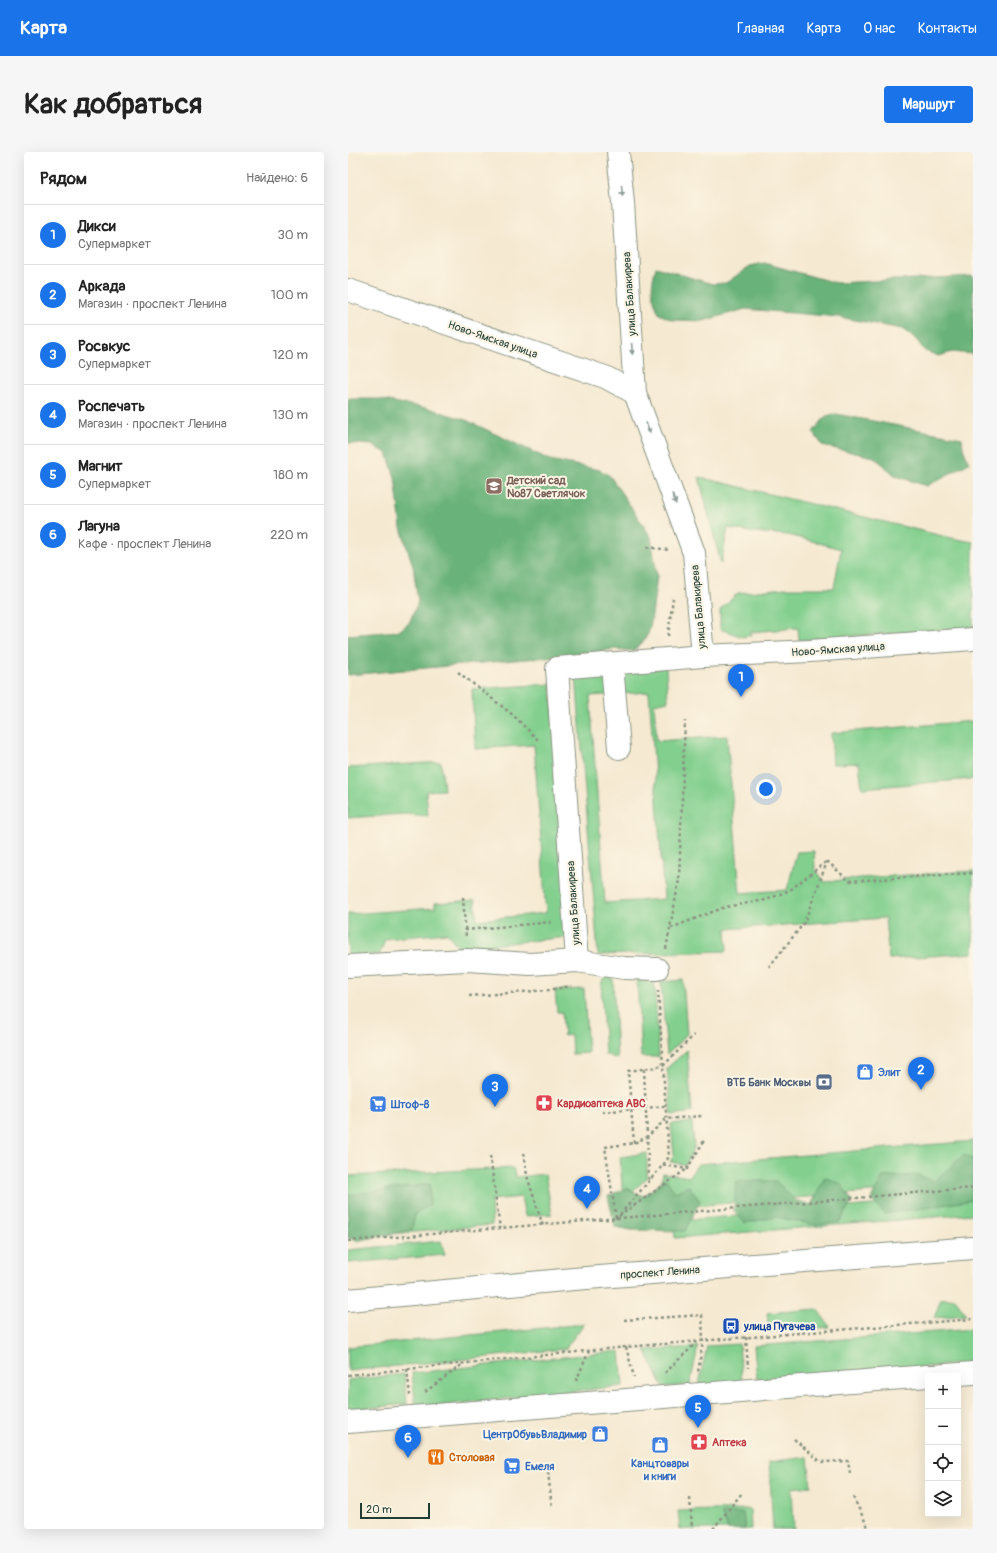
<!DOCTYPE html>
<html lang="ru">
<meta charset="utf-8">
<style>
body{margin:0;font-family:Pangolin,sans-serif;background:#f6f6f6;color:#222}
.controls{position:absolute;right:12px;bottom:12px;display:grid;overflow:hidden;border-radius:4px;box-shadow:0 4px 16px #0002}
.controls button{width:36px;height:36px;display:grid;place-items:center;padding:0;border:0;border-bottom:1px solid #e0e0e0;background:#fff;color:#222;font:20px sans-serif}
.scale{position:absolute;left:12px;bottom:10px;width:70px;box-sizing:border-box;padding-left:4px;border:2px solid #1f3d34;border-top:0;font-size:11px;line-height:14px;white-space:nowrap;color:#1f3d34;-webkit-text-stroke:3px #fcf5e5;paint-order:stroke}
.you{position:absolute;left:418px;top:637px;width:14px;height:14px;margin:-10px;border:3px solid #fff;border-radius:50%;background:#1a73e8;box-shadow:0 0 0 6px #1a73e833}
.badge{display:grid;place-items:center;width:26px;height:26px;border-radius:50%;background:#1a73e8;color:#fff;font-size:13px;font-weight:700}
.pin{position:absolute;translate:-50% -33px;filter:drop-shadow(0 1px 2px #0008)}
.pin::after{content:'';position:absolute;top:21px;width:14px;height:12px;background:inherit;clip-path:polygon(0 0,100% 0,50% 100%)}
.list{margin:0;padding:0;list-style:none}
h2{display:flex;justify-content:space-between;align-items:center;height:52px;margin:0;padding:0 16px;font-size:17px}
h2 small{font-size:13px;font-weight:400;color:#767676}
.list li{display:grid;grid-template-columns:26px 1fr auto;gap:12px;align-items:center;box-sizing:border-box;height:60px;padding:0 16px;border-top:1px solid #e0e0e0}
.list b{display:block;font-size:15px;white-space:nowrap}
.list p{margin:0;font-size:13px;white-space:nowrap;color:#767676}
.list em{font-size:13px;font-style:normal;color:#767676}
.icon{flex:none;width:22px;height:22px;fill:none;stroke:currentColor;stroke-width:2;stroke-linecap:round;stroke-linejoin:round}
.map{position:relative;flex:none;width:625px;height:1377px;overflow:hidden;border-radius:4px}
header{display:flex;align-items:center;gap:24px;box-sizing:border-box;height:56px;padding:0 20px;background:#1a73e8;color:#fff}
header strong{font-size:19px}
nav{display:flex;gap:22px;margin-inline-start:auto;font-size:14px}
.intro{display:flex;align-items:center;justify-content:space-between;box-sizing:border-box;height:96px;padding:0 24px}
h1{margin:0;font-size:28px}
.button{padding:10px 18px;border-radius:4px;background:#1a73e8;color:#fff;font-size:14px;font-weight:700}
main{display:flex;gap:24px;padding:0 24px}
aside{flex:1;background:#fff;border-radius:4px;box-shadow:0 4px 16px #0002}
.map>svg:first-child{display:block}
.green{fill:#82cf8e;stroke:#508661;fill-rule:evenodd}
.forest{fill:#69b279;stroke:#447856}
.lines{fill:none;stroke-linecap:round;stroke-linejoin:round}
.minor-casing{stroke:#8a9382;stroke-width:24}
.major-casing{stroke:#8a9382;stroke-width:24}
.path{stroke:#8a9382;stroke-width:2.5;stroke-dasharray:3 3;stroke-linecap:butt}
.minor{stroke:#fff;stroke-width:22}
.major{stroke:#fff;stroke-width:22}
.oneway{fill:#8f9e9a}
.labels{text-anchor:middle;stroke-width:4;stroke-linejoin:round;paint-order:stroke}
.street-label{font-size:11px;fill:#1f3d34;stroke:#fcf5e5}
.education-label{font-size:11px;font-weight:bold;fill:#785e54;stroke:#fcf5e5;text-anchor:start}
.shop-label{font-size:11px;font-weight:bold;fill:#366cbe;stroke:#fcf5e5;text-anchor:start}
.service-label{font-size:11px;font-weight:bold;fill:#4e5e75;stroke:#fcf5e5;text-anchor:end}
.health-label{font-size:11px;font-weight:bold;fill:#be3a42;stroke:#fcf5e5;text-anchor:start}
.transit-label{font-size:11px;font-weight:bold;fill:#164399;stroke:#fcf5e5;text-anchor:start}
.food-label{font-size:11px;font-weight:bold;fill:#c56008;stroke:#fcf5e5;text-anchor:start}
</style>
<header>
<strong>Карта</strong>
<nav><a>Главная</a><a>Карта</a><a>О нас</a><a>Контакты</a></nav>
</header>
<div class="intro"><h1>Как добраться</h1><a class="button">Маршрут</a></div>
<main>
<aside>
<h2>Рядом<small>Найдено: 6</small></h2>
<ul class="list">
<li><span class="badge">1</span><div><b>Дикси</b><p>Супермаркет</p></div><em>30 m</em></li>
<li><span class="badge">2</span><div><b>Аркада</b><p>Магазин · проспект Ленина</p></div><em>100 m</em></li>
<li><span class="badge">3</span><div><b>Росвкус</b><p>Супермаркет</p></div><em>120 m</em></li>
<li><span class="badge">4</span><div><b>Роспечать</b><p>Магазин · проспект Ленина</p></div><em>130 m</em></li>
<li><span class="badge">5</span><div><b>Магнит</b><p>Супермаркет</p></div><em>180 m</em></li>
<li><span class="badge">6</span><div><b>Лагуна</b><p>Кафе · проспект Ленина</p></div><em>220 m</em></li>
</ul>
</aside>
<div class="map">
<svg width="625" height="1377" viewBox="0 0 625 1377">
<rect width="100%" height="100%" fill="#fcf5e5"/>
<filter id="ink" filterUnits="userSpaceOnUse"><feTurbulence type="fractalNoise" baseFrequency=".025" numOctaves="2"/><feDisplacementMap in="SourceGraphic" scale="8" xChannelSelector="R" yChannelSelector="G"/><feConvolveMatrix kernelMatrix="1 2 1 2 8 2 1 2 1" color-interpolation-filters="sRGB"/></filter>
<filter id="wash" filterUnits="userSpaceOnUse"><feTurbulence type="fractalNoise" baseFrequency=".012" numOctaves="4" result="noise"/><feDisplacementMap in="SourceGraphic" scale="16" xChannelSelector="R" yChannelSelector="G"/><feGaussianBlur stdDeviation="0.9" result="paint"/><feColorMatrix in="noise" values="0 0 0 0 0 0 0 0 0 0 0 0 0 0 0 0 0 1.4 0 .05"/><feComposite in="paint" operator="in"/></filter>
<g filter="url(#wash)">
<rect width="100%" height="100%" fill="#f5e9d1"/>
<g class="green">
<polygon points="351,325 603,386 625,390 625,475 451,488 450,476 403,480 403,483 395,485 372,477 372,458 390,441 438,436 486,436 493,397 441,383 402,380 380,376 373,412"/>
<path d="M318,516L320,549L306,552L309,589L379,584L392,741L439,738L449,700L466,699L467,717L477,730L512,726L625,719V801L541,807L537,766L378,777L379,799L250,803L228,524ZM301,540L316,747L257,751L242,544Z"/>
<polygon points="203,532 221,785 111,796 99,781 37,787 32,802 0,804 0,762 87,756 87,751 127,748 129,768 198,761 186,593 127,597 124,537"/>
<polygon points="625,569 625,627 514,636 511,611 485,612 483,581"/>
<polygon points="93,610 96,638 78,639 80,664 56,662 0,666 0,616"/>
<polygon points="257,825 265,827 269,907 257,902 253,832"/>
<polygon points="306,825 311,905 293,905 289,826"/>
<polygon points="335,828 339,882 319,903 313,830"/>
<polygon points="236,837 240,901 224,902 223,883 216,884 214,860 209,860 207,838"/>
<polygon points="339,898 344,960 323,963 319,916"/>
<polygon points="344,970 346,995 338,1013 322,1010 326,1003 323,972"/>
<polygon points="625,989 625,1032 306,1057 315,1021 341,1025 350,1012"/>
<polygon points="299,1001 299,1026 275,1048 272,1005"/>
<polygon points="165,1016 168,1025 197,1022 204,1062 177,1064 173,1045 143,1048 144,1073 0,1086 0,1024"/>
<polygon points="625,1045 625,1062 327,1086 325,1069"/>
<polygon points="93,1089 97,1103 0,1111 0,1098"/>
<polygon points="607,1146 618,1163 586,1166 593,1147"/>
<polygon points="469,1157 482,1175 421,1180 419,1161"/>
<polygon points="236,1172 217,1197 0,1219 0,1195"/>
<polygon points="625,1177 625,1211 409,1228 406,1194"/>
<polygon points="391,1192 394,1230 351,1232 359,1194"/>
<polygon points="350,1195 342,1233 315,1235 297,1198"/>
<polygon points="272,1199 275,1234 68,1256 64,1221"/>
<polygon points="56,1222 59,1252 0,1258 0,1228"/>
<polygon points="460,1305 463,1334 444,1336 446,1377 425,1377 421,1310"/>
<polygon points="402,1357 403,1377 332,1377 330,1359"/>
</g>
<g class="forest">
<path d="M416,111L488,131L625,124V202L604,200L591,204L577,199L567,186L554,177L491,165L397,157L355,169L324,168L311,162C303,142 302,136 308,115L364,132L378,131L402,114Z"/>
<polygon points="0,247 30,247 83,257 118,268 202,308 252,318 262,324 303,385 309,424 303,471 300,482 294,491 285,499 268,497 190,506 0,523 0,483 51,479 61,471 70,450 65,414 53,376 47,325 39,301 24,293 0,291"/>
<polygon points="488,262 614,286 615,296 621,311 579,334 548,324 526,305 475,294 465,280 478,264"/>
<polygon points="616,1003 625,1008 625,1048 537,1062 523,1047 535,1025 570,1023 586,1029"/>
<polygon points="477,1025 493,1032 504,1049 492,1070 468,1073 428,1065 397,1071 386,1059 388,1031 394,1029 428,1029 447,1048 463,1053"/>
<polygon points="318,1027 327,1040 341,1034 352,1049 337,1079 282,1078 267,1075 260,1044 279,1036 295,1044"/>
<polygon points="82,1032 82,1053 67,1062 64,1078 8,1089 0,1085 0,1043"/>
<polygon points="373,1361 395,1361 397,1377 380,1377"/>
</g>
</g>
<g filter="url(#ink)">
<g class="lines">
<g class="minor-casing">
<g id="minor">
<polyline points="270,0 275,51 287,241 346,401 355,504"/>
<polyline points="0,138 257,225 287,241"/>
<polyline points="264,512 271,596"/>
<polyline points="229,809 209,516 355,504 462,499 625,487"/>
<polyline points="0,814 119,808 182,812 229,809 276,816 309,817"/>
<polyline points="585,1224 625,1221"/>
<polyline points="0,1270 580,1224"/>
</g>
</g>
<g class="major-casing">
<polyline id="major" points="0,1148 226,1127 625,1096"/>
</g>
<g class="path">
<polyline points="299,395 321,398"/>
<polyline points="320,484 325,446"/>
<polyline points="110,520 165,563 191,589"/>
<polyline points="479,709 501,729 625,721"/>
<polyline points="115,745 118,786"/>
<polyline points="323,776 377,755 418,748 442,738 479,709"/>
<polyline points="117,778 204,770"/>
<polyline points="318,797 331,728 337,569"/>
<polyline points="421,815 456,771 479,710"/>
<polyline points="121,844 201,838 224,834"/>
<polyline points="296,917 301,1028"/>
<polyline points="254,960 317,954"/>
<polyline points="286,991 280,919 315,914 346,883"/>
<polyline points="176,1001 179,1024 195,1074"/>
<polyline points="142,1004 152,1077"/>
<polyline points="315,1013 339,1017 357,987"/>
<polyline points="271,1064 339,1017"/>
<polyline points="268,1066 257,995 286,991 299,985 318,967 354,964"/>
<polyline points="268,1067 315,1013 321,1005 310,839"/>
<polyline points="0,1089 625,1036"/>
<polyline points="276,1168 354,1163 355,1189 350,1220"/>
<polyline points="398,1185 400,1216"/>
<polyline points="278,1195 286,1225"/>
<polyline points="59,1217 62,1243"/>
<polyline points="317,1221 349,1190"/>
<polyline points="0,1223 278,1195 625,1167"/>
<polyline points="228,1229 241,1199"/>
<polyline points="77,1240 115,1212"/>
<polyline points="197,1277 197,1283"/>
<polyline points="446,1287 473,1310 500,1309 502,1321"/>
<polyline points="200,1320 204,1356"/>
<polyline points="505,1345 521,1377"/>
<polyline points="342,1346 344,1377"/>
<polyline points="365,1377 394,1341"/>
</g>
<use href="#minor" class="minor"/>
<use href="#major" class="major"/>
</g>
<defs><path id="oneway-solid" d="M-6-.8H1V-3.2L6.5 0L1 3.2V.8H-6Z"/></defs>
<g class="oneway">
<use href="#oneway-solid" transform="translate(274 39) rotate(85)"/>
<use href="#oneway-solid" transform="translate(284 197) rotate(86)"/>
<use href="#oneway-solid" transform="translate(300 276) rotate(70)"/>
<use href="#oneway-solid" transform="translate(326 347) rotate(70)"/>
</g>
</g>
<defs>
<g id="school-square" transform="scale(0.9)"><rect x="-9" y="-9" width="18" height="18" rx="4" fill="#8d6e63" stroke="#fcf5e5"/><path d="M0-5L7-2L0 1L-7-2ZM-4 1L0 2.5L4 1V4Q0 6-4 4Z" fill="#fff"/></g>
<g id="shop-square" transform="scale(0.9)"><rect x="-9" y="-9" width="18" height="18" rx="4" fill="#3f7fe0" stroke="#fcf5e5"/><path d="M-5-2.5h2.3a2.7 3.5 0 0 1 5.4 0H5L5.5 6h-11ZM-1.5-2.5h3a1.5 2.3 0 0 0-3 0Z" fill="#fff"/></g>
<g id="bank-square" transform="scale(0.9)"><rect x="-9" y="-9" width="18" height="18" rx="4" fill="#5c6f8a" stroke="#fcf5e5"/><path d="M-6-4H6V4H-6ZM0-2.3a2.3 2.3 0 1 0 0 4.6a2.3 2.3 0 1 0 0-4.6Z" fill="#fff"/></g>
<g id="pharmacy-square" transform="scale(0.9)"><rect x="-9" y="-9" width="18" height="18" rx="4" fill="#e0444e" stroke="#fcf5e5"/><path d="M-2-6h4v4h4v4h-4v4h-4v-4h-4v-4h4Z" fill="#fff"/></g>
<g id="supermarket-square" transform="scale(0.9)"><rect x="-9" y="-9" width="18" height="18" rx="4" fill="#3f7fe0" stroke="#fcf5e5"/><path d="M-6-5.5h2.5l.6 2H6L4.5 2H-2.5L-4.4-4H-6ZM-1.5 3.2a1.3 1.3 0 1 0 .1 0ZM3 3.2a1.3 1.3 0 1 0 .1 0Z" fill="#fff"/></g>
<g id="bus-square" transform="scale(0.9)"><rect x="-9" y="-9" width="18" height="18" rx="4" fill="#1a4fb4" stroke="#fcf5e5"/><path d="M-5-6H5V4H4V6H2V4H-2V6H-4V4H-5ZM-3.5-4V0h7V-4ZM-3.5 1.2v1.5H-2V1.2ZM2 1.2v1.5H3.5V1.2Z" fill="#fff"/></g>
<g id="restaurant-square" transform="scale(0.9)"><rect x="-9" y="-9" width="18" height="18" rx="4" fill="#e8710a" stroke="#fcf5e5"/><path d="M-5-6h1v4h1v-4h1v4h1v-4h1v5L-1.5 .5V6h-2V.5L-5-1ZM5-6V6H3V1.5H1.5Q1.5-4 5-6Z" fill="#fff"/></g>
</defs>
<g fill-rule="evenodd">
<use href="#school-square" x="146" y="334"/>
<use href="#shop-square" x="517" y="920"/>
<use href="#bank-square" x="476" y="930"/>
<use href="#pharmacy-square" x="196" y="951"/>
<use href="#supermarket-square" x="30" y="952"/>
<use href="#bus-square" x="383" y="1174"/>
<use href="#shop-square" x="252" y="1282"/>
<use href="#pharmacy-square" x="351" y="1290"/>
<use href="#shop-square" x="312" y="1293"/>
<use href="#restaurant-square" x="88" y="1305"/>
<use href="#supermarket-square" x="164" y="1314"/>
</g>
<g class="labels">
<g class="street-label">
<text transform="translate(281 142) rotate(-94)" y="4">улица Балакирева</text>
<text transform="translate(145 187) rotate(19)" y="4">Ново-Ямская улица</text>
<text transform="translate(350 455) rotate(-95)" y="4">улица Балакирева</text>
<text transform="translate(490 497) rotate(-4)" y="4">Ново-Ямская улица</text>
<text transform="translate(225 751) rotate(-94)" y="4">улица Балакирева</text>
<text transform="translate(312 1120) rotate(-4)" y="4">проспект Ленина</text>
</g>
<g class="education-label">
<text x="159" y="332">Детский сад<tspan x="159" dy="13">№87 Светлячок</tspan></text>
</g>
<g class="shop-label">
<text x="530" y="924">Элит</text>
<text x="43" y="956">Штоф-8</text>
<text x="239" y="1286" text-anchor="end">ЦентрОбувьВладимир</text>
<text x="312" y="1315" text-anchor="middle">Канцтовары<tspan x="312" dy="13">и книги</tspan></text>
<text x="177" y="1318">Емеля</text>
</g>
<g class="service-label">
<text x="463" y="934">ВТБ Банк Москвы</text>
</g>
<g class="health-label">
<text x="209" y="955">Кардиоаптека ABC</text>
<text x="364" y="1294">Аптека</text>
</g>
<g class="transit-label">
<text x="396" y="1178">улица Пугачева</text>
</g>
<g class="food-label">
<text x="101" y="1309">Столовая</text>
</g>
</g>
</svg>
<div class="controls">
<button>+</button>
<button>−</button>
<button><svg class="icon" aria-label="locate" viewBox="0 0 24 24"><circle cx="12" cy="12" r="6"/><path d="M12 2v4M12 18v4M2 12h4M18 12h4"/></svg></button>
<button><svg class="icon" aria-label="layers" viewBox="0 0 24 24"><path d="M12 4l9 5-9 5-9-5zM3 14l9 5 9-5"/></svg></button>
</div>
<div class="scale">20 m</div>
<div class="you"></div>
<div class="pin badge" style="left:393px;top:545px">1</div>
<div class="pin badge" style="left:573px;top:938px">2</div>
<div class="pin badge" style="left:147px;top:955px">3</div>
<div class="pin badge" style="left:239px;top:1057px">4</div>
<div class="pin badge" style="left:350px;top:1276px">5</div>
<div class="pin badge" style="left:60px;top:1306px">6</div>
</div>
</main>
